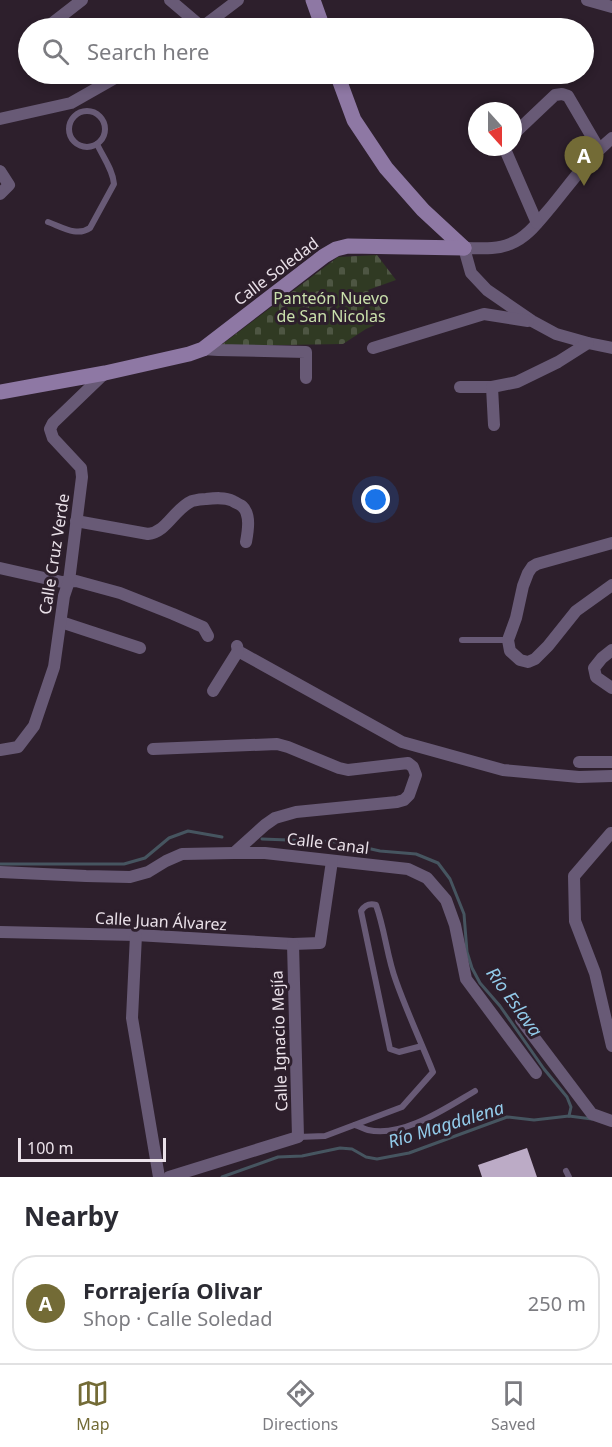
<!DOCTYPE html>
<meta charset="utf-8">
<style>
body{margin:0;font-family:"Noto Sans",sans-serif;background:#f2f2f3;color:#2b2b33}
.compass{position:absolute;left:468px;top:102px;width:54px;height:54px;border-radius:50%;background:#fff;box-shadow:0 3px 9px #0003;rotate:159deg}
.scale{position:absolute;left:18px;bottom:15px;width:148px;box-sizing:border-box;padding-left:6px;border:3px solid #eae1e9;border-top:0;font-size:16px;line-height:21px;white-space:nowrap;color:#eae1e9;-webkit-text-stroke:4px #2d1f2c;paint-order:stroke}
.you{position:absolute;left:376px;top:500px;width:21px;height:21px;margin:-15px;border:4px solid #fff;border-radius:50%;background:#1a73e8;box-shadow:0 0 0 9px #1a73e833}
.badge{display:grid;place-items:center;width:39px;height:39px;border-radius:50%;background:#736b36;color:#fff;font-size:20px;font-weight:700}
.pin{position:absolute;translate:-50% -50px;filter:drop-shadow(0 2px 3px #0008)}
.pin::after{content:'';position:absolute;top:32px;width:21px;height:18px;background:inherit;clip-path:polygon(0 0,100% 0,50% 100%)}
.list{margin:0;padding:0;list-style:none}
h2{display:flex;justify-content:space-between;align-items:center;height:78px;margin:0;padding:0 24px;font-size:26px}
h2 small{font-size:20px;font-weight:400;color:#7c7c81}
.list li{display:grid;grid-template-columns:39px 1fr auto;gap:18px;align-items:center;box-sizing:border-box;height:96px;margin:0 12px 12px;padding:0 12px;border:2px solid #e1e1e2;border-radius:24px}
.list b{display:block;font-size:22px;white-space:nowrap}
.list p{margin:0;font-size:20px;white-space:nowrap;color:#7c7c81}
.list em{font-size:20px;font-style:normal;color:#7c7c81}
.icon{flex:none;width:33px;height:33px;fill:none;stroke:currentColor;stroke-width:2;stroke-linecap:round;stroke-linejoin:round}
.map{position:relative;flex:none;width:612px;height:1177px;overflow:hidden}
.search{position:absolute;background:#fff;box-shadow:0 3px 9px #0003;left:18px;right:18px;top:18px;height:66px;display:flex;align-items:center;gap:15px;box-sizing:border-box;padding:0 21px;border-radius:33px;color:#7c7c81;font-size:22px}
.sheet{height:186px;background:#fff}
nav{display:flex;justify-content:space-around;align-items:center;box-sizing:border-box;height:84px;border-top:2px solid #e1e1e2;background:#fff;font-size:16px;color:#7c7c81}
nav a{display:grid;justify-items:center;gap:3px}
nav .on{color:#736b36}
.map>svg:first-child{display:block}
.cemetery{fill:url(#cemetery-stones)}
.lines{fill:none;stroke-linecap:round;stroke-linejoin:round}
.stream{stroke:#465560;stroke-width:3}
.building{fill:#bcabc6}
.lane{stroke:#685a76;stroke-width:6}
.street{stroke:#685a76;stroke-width:12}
.secondary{stroke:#8e78a4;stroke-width:15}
.labels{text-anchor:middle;stroke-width:6;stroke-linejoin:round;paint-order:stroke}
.street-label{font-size:16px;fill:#eae1e9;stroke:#2d1f2c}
.park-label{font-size:16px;fill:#c9e0ac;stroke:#2d1f2c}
.water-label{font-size:18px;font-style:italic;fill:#92cae9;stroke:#2d1f2c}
</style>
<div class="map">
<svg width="612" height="1177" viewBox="0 0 612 1177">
<defs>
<pattern id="cemetery-stones" width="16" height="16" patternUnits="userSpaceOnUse" patternTransform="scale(1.5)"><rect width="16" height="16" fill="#303a23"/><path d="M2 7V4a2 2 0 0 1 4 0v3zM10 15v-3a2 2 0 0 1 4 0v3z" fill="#4e5643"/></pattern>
</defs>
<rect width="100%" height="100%" fill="#2d1f2c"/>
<polygon class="cemetery" points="377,255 396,280 368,290 388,319 366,329 343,344 220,346 338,257"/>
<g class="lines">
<g class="stream">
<polyline points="262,839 340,842 380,851 416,854 438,863 450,879 464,914 467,952 472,968 480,983 500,1006 544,1069 567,1097 571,1107 569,1116"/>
<polyline points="0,864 124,864 145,858 169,838 188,831 222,837"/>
<polyline points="222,1177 278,1157 302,1156 340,1148 352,1149 366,1157 377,1159 409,1153 507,1117 534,1120 569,1116 592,1119"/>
</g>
</g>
<polygon class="building" points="527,1148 537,1177 482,1177 478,1165"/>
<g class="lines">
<g class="lane">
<circle cx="87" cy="129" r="18"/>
<path d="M48,222C62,227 77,237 90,228L114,184C113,170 103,157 97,144"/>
<polyline points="462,640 508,640"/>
<path d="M355,1125C359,1126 364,1129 368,1130C403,1138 446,1108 475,1091"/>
<path d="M298,1137L325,1136L402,1107L433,1072C421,1042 407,1012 396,981C387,957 385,930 376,905C369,903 365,905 361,911L362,916L390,1049L399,1052L422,1046"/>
<polyline points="566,1171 569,1177"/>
</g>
<g class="street">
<polyline points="170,0 203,28"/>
<polyline points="587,0 612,7"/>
<polyline points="46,28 82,0"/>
<polyline points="201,28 238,0"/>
<polyline points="0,119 71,103 122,74"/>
<polyline points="517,131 555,95 562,94 568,96 599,149"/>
<path d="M612,138C588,158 570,184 551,207C539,221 527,238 510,244C496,250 479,248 464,248L471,273L487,290L532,321L556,334L588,343L612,348"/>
<polyline points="504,147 537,223"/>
<polyline points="0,171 9,185 0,194"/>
<polyline points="373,348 484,314 528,321"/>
<polyline points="203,349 218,350 306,352 306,378"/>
<polyline points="460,387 492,387"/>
<polyline points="494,425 492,387 517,382 558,362 588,343"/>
<path d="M76,521L148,534C167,532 174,509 192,501C196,500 201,499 206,499C215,498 225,497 233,501C234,502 241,505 242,506C251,514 248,531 246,542"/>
<polyline points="612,543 537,564 532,567 528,573 523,586 516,618 508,640 510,651 520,660 528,662 535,659 548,646 576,611 612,585"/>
<polyline points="0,568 62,582 76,581 120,593 173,614 203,627 208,636"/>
<polyline points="61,622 140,648"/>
<polyline points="237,646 238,651 402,742 503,770 579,777 612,776"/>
<polyline points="612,650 602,658 594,668 596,677 612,688"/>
<polyline points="213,691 238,651"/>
<polyline points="153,749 277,744 288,747 339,768 348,770 408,763 413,767 416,775 409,795 404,800 397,802 296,812 275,818 265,825 234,853"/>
<polyline points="0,750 18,747 34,726 54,667 64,596 69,581 82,477 81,468 53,438 50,429 53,423 105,373"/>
<polyline points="579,762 612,762"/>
<polyline points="611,833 574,876 575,921 595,973 612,1046"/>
<polyline points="0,872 86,876 130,877 148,872 166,861 182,854 234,853 265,853 408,869 427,878 446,900 455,925 466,979 536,1073"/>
<polyline points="0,932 136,935 293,944 320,943 332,861"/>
<polyline points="136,935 132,1018 159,1177"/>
<polyline points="521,1020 592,1114 612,1121"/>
<polyline points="169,1177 298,1137 293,944"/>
</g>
<g class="secondary">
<polyline points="313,0 323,28"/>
<polyline points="337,74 354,120 386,168 423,210 464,248"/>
<polyline points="0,392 105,373 189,354 203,349 324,256 336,249 348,246 464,248"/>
</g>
</g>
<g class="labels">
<g class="street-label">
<text transform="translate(276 271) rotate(-37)" y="6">Calle Soledad</text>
<text transform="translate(54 554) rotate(-81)" y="6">Calle Cruz Verde</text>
<text transform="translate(328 843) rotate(7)" y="6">Calle Canal</text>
<text transform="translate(161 921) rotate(3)" y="6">Calle Juan Álvarez</text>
<text transform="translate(279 1041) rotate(-92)" y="6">Calle Ignacio Mejía</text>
</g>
<g class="park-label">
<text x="331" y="304">Panteón Nuevo<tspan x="331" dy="18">de San Nicolas</tspan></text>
</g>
<g class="water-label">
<text transform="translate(514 1002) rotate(54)" y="6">Río Eslava</text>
<text transform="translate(446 1125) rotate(-17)" y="6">Río Magdalena</text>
</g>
</g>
</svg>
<svg class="compass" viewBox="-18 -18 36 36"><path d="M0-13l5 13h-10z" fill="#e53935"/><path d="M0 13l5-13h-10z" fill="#7c7c81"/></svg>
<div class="scale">100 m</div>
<div class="you"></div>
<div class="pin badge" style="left:584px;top:186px">A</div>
<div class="search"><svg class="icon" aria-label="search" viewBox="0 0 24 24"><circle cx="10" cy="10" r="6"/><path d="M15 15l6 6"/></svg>Search here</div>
</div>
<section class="sheet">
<h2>Nearby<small></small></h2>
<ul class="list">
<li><span class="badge">A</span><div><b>Forrajería Olivar</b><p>Shop · Calle Soledad</p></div><em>250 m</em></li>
</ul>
</section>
<nav>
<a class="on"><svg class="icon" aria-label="map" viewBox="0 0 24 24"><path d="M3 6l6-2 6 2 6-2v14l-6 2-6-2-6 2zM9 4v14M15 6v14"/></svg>Map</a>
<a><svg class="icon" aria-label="directions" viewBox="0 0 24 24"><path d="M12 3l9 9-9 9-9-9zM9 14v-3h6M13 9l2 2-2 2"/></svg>Directions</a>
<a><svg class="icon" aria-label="saved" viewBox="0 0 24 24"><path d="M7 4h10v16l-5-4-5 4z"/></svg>Saved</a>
</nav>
